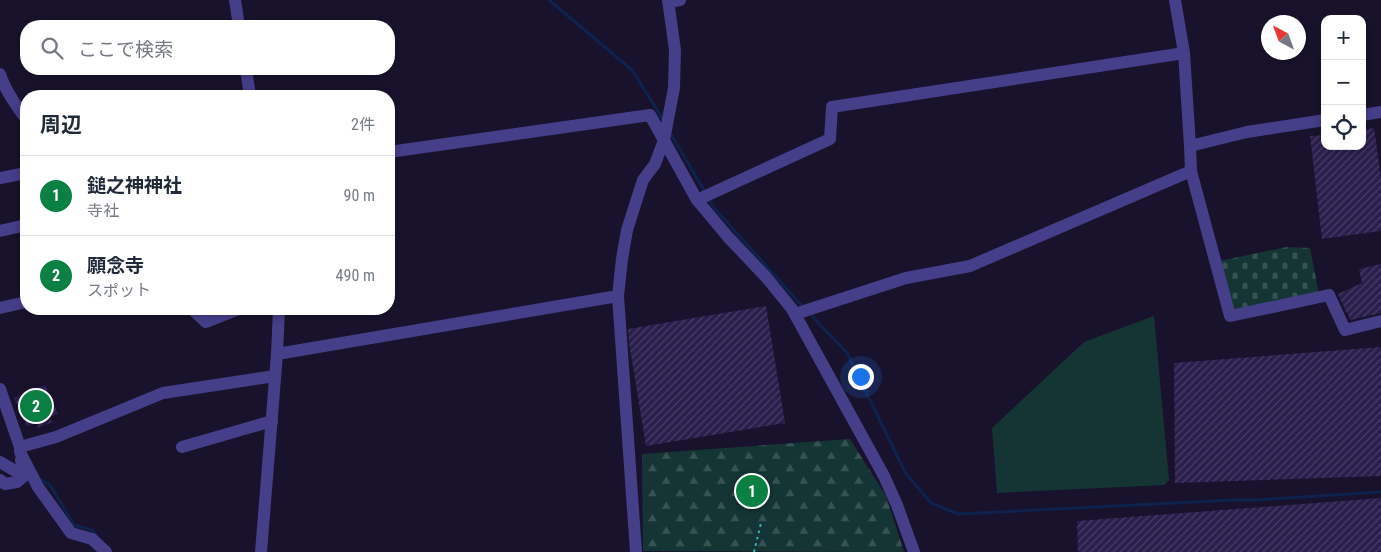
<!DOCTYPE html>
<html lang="ja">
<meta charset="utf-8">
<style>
body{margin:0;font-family:"Roboto Condensed","Noto Sans JP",sans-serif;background:#f2f2f3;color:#1f2937}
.controls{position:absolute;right:15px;top:15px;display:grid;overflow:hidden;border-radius:10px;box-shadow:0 2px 8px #0003}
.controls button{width:45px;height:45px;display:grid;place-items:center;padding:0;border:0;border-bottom:1px solid #e0e1e3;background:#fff;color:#1f2937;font:25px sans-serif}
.compass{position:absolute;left:1261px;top:15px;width:45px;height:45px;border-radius:50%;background:#fff;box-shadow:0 2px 8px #0003;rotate:319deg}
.you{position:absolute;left:860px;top:376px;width:18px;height:18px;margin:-12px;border:4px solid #fff;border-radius:50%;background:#1a73e8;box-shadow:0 0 0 8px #1a73e833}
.badge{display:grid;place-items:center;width:32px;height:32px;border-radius:50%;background:#0b8043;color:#fff;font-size:16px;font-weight:700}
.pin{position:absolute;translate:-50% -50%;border:2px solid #fff;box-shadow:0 1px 5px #0006}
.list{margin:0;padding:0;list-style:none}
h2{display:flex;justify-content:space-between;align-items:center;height:65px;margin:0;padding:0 20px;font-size:21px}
h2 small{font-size:16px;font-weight:400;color:#747a83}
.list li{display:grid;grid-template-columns:32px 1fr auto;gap:15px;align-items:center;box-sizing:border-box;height:80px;padding:0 20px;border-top:1px solid #e0e1e3}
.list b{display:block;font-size:19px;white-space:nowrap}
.list p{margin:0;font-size:16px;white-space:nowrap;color:#747a83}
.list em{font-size:16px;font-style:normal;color:#747a83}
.icon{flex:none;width:28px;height:28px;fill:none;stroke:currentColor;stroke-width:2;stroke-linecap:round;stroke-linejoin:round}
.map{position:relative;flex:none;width:1381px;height:552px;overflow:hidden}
.search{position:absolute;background:#fff;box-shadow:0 2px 8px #0003;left:20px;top:20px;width:375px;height:55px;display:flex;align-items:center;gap:12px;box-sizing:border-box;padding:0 18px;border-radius:20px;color:#747a83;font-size:19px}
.panel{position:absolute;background:#fff;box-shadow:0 2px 8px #0003;left:20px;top:90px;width:375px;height:225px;border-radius:20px}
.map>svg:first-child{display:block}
.forest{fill:url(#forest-firs)}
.cemetery{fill:url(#cemetery-stones)}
.pitch{fill:#153535}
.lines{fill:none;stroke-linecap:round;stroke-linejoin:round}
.stream{stroke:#0e224e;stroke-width:3}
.building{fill:url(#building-hatch)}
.path{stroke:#34bcbc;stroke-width:2;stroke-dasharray:2.5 4;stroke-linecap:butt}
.minor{stroke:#453e89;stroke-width:12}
.tertiary{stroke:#453e89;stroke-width:12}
</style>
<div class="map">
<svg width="1381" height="552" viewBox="0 0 1381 552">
<defs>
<pattern id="forest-firs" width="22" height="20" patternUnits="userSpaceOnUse" patternTransform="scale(1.25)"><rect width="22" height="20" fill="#153535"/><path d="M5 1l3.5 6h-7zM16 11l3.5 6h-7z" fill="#375253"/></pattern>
<pattern id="cemetery-stones" width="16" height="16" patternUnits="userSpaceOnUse" patternTransform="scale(1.25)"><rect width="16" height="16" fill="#153535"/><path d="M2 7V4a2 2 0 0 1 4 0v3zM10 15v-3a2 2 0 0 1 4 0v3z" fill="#375253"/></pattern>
<pattern id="building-hatch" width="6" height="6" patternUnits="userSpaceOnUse" patternTransform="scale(1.25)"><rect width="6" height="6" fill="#2a1e4c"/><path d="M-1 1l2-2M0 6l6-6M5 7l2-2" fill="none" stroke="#493e67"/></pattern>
</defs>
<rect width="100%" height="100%" fill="#18122c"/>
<polygon class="forest" points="850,439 886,496 904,552 643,551 642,454"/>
<polygon class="cemetery" points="1287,247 1310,248 1319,294 1231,314 1219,261"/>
<polygon class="pitch" points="1154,316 1169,480 1164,485 997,493 992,428 1084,342"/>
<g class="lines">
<g class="stream">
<polyline points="549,0 632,70 664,121"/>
<polyline points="669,131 705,192"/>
<polyline points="708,198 715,209 804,308"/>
<polyline points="808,312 847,353 906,474 931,503 958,514 1233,500 1256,500 1381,492"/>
<polyline points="40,479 50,485 74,525 92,530 98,537"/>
</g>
</g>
<g class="building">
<polygon points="1374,128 1381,178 1381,231 1322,239 1310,136 1325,135 1325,146 1362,146 1362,130"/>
<polygon points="1381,264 1381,313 1350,320 1348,313 1347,314 1338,294 1362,283 1359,269"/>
<polygon points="766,306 785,423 646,446 629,343 628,329"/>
<polygon points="1381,347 1381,476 1175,483 1174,363"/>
<polygon points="45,385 58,414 50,417 52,422 38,428 36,423 27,427 14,398"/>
<polygon points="1381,498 1381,552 1078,552 1077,521"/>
</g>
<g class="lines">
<polyline class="path" points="754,552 761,523"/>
<g class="minor">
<polyline points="1175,0 1184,53 1190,146 1247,132 1325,120"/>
<polyline points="669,2 680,0"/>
<path d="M0,74C5,90 16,105 26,119"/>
<polyline points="1362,115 1381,112"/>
<polyline points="1190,146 1191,171 1230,316 1329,295 1345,330 1381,321"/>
<polyline points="389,152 650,115 697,200 728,237 766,277 792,309 884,476 897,505 914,552"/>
<polyline points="0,178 26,173"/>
<polyline points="697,200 830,139 832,107 1184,53"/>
<polyline points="0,231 26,225"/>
<polyline points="0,308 26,302"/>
<polyline points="192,309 206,322 239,309"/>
<polyline points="795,314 906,278 970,266 1191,171"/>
<polyline points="277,354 618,296"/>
<polyline points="0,389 20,447 20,452 38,487 71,533 92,539 106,552"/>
<polyline points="20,447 56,437 163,393 275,376"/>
<polyline points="182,447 272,421"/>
<polyline points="0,462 24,476"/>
<polyline points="0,480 5,484 17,482 24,476 21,460"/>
<polyline points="636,552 618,296 622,259 627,230 643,180 655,164 664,140"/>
</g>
<g class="tertiary">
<polyline points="235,0 239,26"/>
<polyline points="246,69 250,96"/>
<polyline points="664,140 674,88 675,50 668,0"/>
<polyline points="261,552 277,354 279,309"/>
</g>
</g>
</svg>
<div class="controls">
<button>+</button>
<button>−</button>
<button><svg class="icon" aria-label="locate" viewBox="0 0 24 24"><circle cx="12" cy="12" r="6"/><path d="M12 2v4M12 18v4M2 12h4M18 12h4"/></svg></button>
</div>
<svg class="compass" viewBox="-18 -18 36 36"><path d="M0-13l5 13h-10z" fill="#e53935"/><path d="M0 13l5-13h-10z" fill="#747a83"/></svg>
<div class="you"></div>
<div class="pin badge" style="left:752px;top:491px">1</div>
<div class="pin badge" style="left:36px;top:406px">2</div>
<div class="search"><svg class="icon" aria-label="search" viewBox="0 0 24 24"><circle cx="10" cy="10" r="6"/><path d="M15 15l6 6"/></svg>ここで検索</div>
<section class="panel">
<h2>周辺<small>2件</small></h2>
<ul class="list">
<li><span class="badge">1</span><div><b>鎚之神神社</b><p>寺社</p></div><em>90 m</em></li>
<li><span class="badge">2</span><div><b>願念寺</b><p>スポット</p></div><em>490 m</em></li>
</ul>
</section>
</div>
